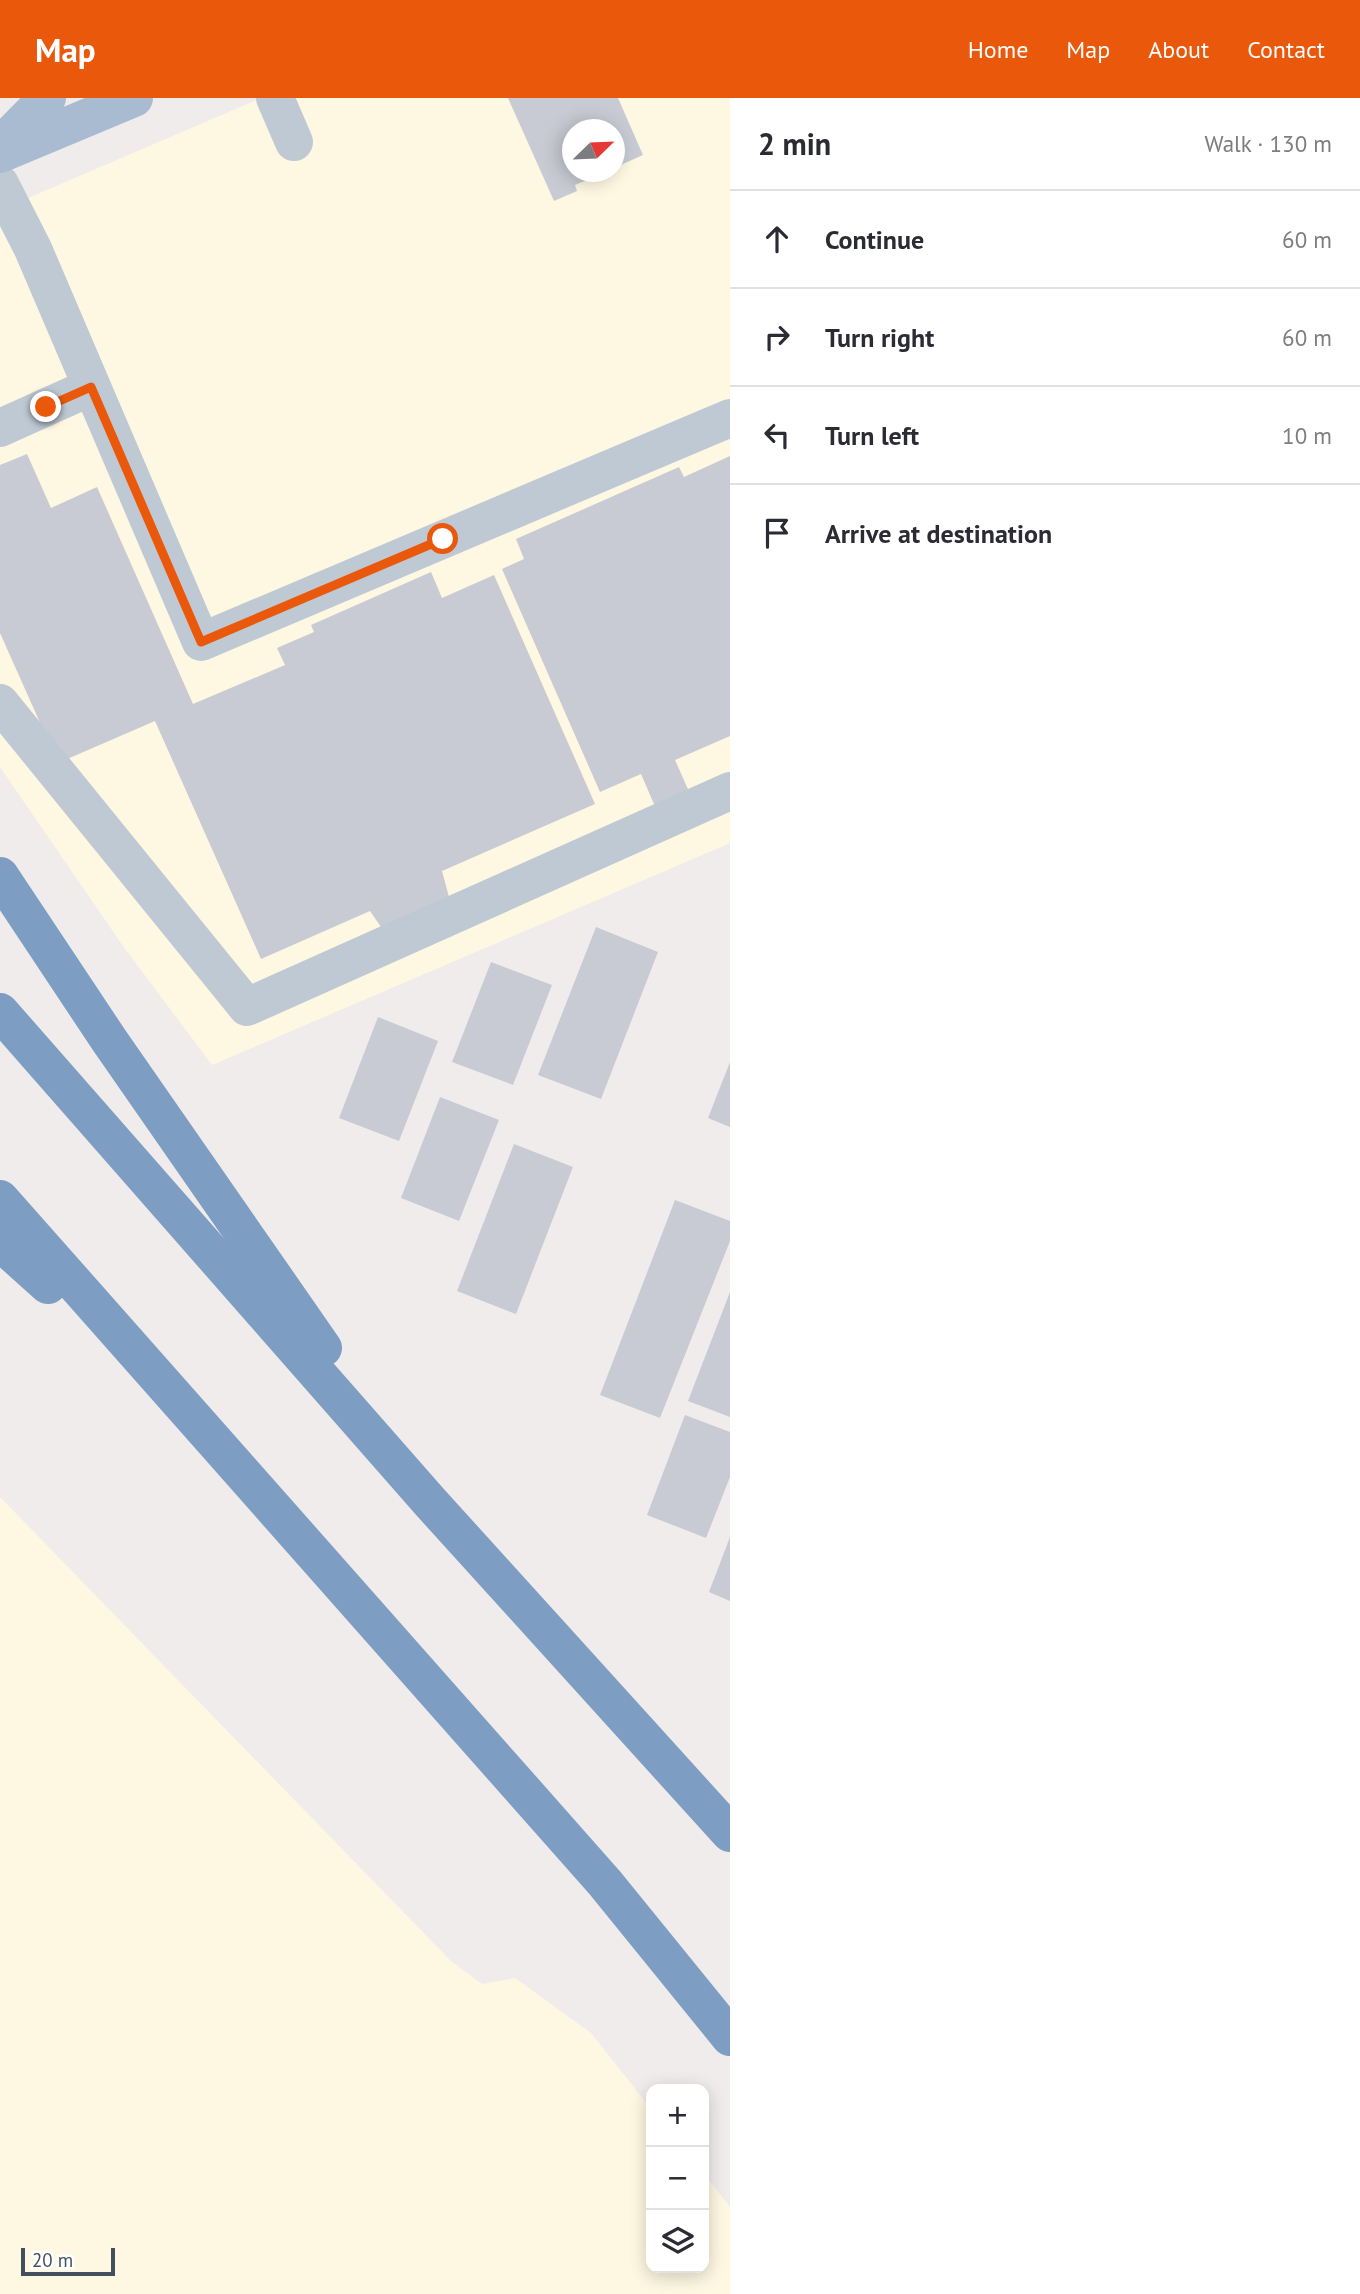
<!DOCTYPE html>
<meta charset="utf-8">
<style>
body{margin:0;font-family:"PT Sans",sans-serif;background:#f7f7f7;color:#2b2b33}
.controls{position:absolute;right:21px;bottom:21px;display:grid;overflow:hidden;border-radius:14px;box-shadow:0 4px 18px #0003}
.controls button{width:63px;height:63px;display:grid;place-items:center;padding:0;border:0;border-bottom:2px solid #e1e1e2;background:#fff;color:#2b2b33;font:35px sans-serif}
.compass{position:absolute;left:562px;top:21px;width:63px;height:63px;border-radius:50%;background:#fff;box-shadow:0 4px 18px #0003;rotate:67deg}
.scale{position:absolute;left:21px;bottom:18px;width:94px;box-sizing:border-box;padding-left:7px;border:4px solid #434f5c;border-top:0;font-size:19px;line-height:24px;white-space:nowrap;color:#434f5c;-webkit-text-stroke:5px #fff;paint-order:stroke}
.stop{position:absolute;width:21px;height:21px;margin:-16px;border:5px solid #ea580c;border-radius:50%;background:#fff}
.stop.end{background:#ea580c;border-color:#fff;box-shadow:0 2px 7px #0008}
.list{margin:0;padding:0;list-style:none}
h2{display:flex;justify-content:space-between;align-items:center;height:91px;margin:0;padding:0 28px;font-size:30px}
h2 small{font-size:23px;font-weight:400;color:#7c7c81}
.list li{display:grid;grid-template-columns:46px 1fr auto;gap:21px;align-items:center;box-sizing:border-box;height:98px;padding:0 28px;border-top:2px solid #e1e1e2}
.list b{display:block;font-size:26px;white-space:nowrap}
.list em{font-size:23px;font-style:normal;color:#7c7c81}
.icon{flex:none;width:38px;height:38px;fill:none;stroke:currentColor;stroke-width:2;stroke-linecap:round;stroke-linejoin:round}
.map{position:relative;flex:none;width:730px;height:2196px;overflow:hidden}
header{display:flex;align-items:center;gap:42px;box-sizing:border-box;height:98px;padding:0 35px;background:#ea580c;color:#fff}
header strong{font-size:33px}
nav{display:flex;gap:38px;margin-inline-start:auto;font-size:24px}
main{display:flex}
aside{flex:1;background:#fff}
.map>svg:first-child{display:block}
.commercial{fill:#fef7e2;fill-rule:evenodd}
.building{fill:#c8cbd3}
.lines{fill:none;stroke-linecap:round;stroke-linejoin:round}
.minor{stroke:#bec9d4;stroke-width:38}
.major{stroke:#a8bbd0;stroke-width:38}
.highway{stroke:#7e9dc2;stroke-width:38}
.route{stroke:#ea580c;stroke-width:9}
</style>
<header>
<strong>Map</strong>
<nav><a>Home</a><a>Map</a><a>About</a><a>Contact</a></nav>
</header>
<main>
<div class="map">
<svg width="730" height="2196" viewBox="0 0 730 2196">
<rect width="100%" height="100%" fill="#f0ecec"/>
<g class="commercial">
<path d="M261,0H730V745L212,967L123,848L0,669V112ZM572,32H614V74H572Z"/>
<polygon points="0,1399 451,1863 482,1886 515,1880 591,1935 651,2011 651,2170 704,2170 704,2076 730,2109 730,2196 0,2196"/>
</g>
<g class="building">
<polygon points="508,0 618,0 643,57 614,70 614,32 572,32 572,74 606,74 575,87 577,93 554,103"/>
<polygon points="27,356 51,410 97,389 193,606 285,567 277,550 314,534 311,527 431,474 442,500 494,477 595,706 442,773 449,799 381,829 370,813 261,861 155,623 58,665 0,535 0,367"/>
<polygon points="730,358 730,638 675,662 691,698 657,713 641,676 600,694 502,471 524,461 516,441 679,369 684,379"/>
<polygon points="596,829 658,854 601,1001 538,977"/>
<polygon points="491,864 552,887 513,987 452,964"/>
<polygon points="378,919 438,943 399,1043 339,1020"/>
<polygon points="730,964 730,1029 708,1020"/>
<polygon points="440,999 499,1022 459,1123 401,1100"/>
<polygon points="514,1046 573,1069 516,1216 457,1193"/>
<polygon points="675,1102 730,1123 730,1143 660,1320 600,1297"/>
<polygon points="730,1194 730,1319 688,1303"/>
<polygon points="685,1317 730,1334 730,1379 706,1440 647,1417"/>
<polygon points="730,1439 730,1503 709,1494"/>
</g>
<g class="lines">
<g class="minor">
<polyline points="275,0 294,44"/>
<polyline points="0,86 33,151 201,544 730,320"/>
<polyline points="0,330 91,289"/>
<polyline points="0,605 247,909 730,693"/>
</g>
<g class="major">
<polyline points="0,48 47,0"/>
<polyline points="0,56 134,0"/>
</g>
<g class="highway">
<polyline points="0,778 109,942 323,1250"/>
<polyline points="0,914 430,1404 730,1735"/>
<polyline points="0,1101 605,1785 730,1939"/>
<polyline points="0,1144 48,1187"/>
</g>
</g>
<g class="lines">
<polyline class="route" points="46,309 91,289 201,544 443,441"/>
</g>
</svg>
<div class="controls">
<button>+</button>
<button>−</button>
<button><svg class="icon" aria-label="layers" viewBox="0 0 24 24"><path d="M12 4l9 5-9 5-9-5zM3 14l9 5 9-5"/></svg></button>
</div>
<svg class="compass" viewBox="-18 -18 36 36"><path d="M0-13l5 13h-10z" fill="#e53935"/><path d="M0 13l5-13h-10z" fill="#7c7c81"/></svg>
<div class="scale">20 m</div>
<div class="stop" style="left:443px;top:441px"></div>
<div class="stop end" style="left:46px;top:309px"></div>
</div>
<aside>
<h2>2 min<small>Walk · 130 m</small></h2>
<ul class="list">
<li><svg class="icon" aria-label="ahead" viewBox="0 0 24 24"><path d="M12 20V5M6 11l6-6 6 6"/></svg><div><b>Continue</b></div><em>60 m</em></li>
<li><svg class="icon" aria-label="right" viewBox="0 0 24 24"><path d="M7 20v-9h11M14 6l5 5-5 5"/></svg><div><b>Turn right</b></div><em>60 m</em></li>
<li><svg class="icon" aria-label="left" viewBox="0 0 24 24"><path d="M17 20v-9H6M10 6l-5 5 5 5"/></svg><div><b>Turn left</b></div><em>10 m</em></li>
<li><svg class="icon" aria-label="arrive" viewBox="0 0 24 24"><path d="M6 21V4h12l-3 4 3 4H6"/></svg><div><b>Arrive at destination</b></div></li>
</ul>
</aside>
</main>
